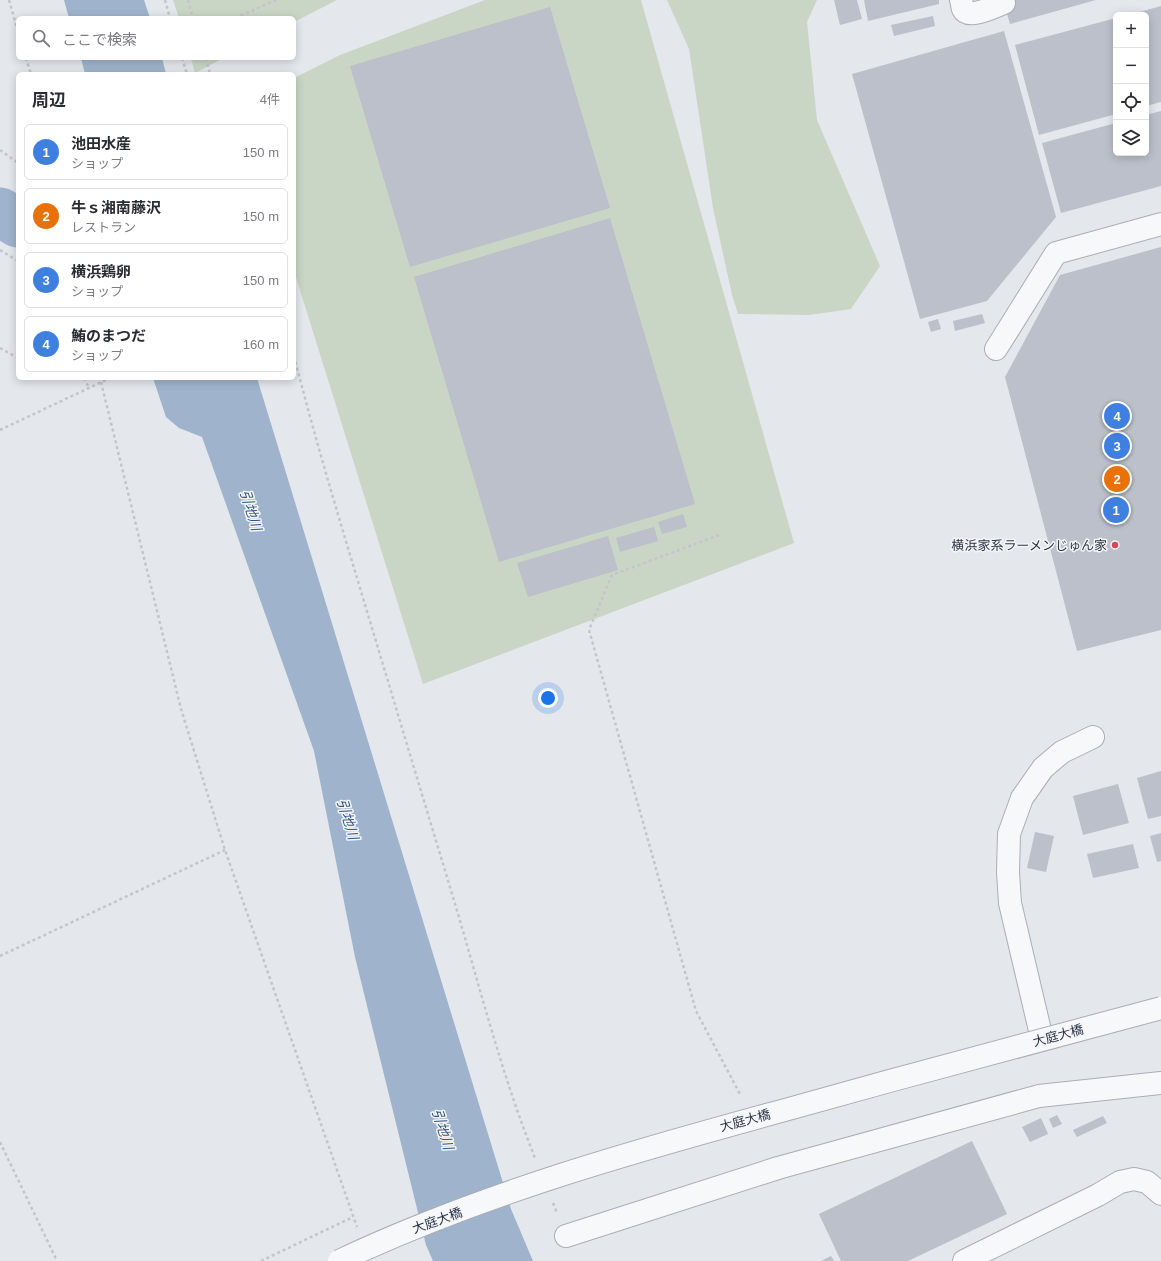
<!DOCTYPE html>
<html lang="ja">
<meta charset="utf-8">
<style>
body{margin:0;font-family:Arial,"Noto Sans JP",sans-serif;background:#f7f7f7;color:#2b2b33}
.controls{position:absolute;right:12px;top:12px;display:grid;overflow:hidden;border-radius:6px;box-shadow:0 2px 10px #0003}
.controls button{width:36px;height:36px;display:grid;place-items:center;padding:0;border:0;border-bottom:1px solid #e1e1e2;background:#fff;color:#2b2b33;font:20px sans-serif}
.you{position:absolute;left:548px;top:698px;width:14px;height:14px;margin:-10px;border:3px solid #fff;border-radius:50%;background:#1a73e8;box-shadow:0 0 0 6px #1a73e833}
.badge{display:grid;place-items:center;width:26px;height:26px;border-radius:50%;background:#d1495b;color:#fff;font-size:13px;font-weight:700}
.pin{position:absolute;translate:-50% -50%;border:2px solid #fff;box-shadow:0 1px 4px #0006}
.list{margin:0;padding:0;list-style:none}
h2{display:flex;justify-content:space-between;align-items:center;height:52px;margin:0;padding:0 16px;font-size:17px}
h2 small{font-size:13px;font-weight:400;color:#7c7c81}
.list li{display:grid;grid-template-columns:26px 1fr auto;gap:12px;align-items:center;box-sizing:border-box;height:56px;margin:0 8px 8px;padding:0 8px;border:1px solid #e1e1e2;border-radius:6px}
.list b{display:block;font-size:15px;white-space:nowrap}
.list p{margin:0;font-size:13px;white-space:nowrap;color:#7c7c81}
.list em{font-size:13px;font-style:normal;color:#7c7c81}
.icon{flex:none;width:22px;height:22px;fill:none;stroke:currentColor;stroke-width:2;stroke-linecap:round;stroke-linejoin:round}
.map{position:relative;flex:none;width:1161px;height:1261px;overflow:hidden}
.search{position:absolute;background:#fff;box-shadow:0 2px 10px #0003;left:16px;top:16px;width:280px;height:44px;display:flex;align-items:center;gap:10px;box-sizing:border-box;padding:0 14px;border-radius:6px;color:#7c7c81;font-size:15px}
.panel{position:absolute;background:#fff;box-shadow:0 2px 10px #0003;left:16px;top:72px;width:280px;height:308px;border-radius:6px}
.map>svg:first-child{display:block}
.green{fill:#c9d6c5}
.water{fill:#9fb4cc}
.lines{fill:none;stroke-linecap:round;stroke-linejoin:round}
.river{stroke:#9fb4cc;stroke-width:49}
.building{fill:#bbc0ca}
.minor-casing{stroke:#a9aeb7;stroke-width:24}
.path{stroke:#c2c5cb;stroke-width:2.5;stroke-dasharray:3 3;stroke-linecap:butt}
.minor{stroke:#f7f8fa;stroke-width:22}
.minor-bridge-casing{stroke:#a9aeb7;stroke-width:24;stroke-linecap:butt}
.minor-bridge{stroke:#f7f8fa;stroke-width:22}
.poi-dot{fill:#d1495b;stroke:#f4f6f9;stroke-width:1.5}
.labels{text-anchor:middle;stroke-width:3;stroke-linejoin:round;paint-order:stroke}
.poi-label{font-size:13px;fill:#2b3445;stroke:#f4f6f9;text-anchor:end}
.street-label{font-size:13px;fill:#2b3445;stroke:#f4f6f9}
.water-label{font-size:14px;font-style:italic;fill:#34527a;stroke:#f4f6f9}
</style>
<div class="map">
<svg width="1161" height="1261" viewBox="0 0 1161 1261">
<rect width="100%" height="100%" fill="#e4e7ec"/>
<g class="green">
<polygon points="173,0 337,0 294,22 294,18 179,18"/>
<polygon points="485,0 641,0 794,543 423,684 294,271 294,78 340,55"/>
<polygon points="667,0 817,0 807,22 817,120 880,266 851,309 809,315 738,314 732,295 713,208 689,49"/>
<polygon points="191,58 224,58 195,73"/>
</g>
<g class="water">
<polygon points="64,0 144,0 150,18 69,18"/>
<polygon points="81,58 162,58 166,74 85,74"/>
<polygon points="153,378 257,378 511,1209 533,1261 433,1261 426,1245 355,957 314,751 202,437 179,428 166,417"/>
</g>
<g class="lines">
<polyline class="river" points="0,212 18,223"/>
</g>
<g class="building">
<polygon points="834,0 857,0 862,19 840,25"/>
<polygon points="864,0 939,0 939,4 868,21"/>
<polygon points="1003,0 1096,0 1010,24"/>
<polygon points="1161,6 1161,102 1146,106 1146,15 1129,15"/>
<polygon points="550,7 610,208 410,267 350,66"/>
<polygon points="933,16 935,26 894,36 891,25"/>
<polygon points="1116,18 1116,114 1039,135 1015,45"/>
<polygon points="1004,31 1056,217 987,301 920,319 852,74"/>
<polygon points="1161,111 1161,186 1061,213 1042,143 1116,123 1116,153 1146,153 1146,115"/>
<polygon points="610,218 695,504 499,562 414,277"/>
<polygon points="1161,247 1161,630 1077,651 1005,377 1060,275"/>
<polygon points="982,314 985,323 955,331 953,321"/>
<polygon points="938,319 941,329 931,332 928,322"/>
<polygon points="683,514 687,527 662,534 658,522"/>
<polygon points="654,527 658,541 620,552 616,538"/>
<polygon points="608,536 618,570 528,597 517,563"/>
<polygon points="1161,771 1161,816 1148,819 1137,778"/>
<polygon points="1118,784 1129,823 1083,835 1073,796"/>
<polygon points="1035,832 1054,836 1046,872 1027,868"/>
<polygon points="1161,833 1161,861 1157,862 1150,836"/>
<polygon points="1133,844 1139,868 1093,878 1087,854"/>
<polygon points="1057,1115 1062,1124 1053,1128 1049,1119"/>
<polygon points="1103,1116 1107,1123 1077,1137 1073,1130"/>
<polygon points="1041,1118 1048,1134 1030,1142 1022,1127"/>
<polygon points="972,1141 1007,1214 908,1261 841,1261 819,1214"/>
<polygon points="831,1256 834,1261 821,1261"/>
</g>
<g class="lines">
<g class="minor-casing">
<g id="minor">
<path d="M961,0C962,3 962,7 963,9C968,20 996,6 1004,3"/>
<polyline points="996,349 1056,253 1161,224"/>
<polyline points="1042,1039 1010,903 1008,872 1009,834 1022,798 1043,768 1062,752 1093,737"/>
<polyline points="566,1236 778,1168 1039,1096 1161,1083"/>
<polyline points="964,1261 1098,1195 1120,1182 1134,1179 1147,1182 1161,1194"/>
</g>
</g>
<g class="path">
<polyline points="9,0 18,32"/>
<polyline points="165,0 170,18"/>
<polyline points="188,0 193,18"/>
<polyline points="235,18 276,0"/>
<polyline points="26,58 31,74"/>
<polyline points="182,58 187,74"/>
<polyline points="206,58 210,74"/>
<polyline points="0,150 18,163"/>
<polyline points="0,250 18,261"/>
<polyline points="0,348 18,358"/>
<path d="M294,356C313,431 335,505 357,578C389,685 421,791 453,897C479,984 501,1073 535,1158"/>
<polyline points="84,378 89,388"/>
<polyline points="101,382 181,709 225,850 357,1227"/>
<polyline points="0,430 110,378"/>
<polyline points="719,535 612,575 589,630 696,1011 741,1096"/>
<polyline points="0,956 225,850"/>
<polyline points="0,1142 57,1261"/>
<polyline points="553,1203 557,1213"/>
<polyline points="261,1261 353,1217"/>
</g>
<use href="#minor" class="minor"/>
<g class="minor-bridge-casing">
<path id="minor-bridge" d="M339,1261C481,1194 634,1151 785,1110C910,1075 1035,1041 1161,1008"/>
</g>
<use href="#minor-bridge" class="minor-bridge"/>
</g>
<circle class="poi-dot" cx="1115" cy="545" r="4"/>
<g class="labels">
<g class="poi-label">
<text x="1107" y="550">横浜家系ラーメンじゅん家</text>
</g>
<g class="street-label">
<text transform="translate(1058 1035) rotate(-15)" y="5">大庭大橋</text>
<text transform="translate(745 1120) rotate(-15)" y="5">大庭大橋</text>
<text transform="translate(437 1220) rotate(-20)" y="5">大庭大橋</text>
</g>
<g class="water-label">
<text transform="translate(251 510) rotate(73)" y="5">引地川</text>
<text transform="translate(348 819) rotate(73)" y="5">引地川</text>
<text transform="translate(443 1129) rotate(73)" y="5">引地川</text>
</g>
</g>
</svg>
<div class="controls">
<button>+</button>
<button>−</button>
<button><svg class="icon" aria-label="locate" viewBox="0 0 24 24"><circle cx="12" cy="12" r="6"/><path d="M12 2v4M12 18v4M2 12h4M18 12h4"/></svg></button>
<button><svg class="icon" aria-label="layers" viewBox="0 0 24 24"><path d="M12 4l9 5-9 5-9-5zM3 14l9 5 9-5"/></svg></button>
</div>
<div class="you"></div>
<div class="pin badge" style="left:1116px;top:510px;background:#3f7fe0">1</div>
<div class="pin badge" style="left:1117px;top:479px;background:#e8710a">2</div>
<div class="pin badge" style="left:1117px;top:446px;background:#3f7fe0">3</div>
<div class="pin badge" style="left:1117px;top:416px;background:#3f7fe0">4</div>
<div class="search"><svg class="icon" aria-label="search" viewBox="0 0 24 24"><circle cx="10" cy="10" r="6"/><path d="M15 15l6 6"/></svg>ここで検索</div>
<section class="panel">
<h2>周辺<small>4件</small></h2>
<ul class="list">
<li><span class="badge" style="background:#3f7fe0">1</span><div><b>池田水産</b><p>ショップ</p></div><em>150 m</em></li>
<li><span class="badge" style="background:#e8710a">2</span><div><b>牛ｓ湘南藤沢</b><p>レストラン</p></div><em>150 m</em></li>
<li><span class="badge" style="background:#3f7fe0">3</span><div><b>横浜鶏卵</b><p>ショップ</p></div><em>150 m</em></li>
<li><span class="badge" style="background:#3f7fe0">4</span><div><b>鮪のまつだ</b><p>ショップ</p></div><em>160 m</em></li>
</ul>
</section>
</div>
